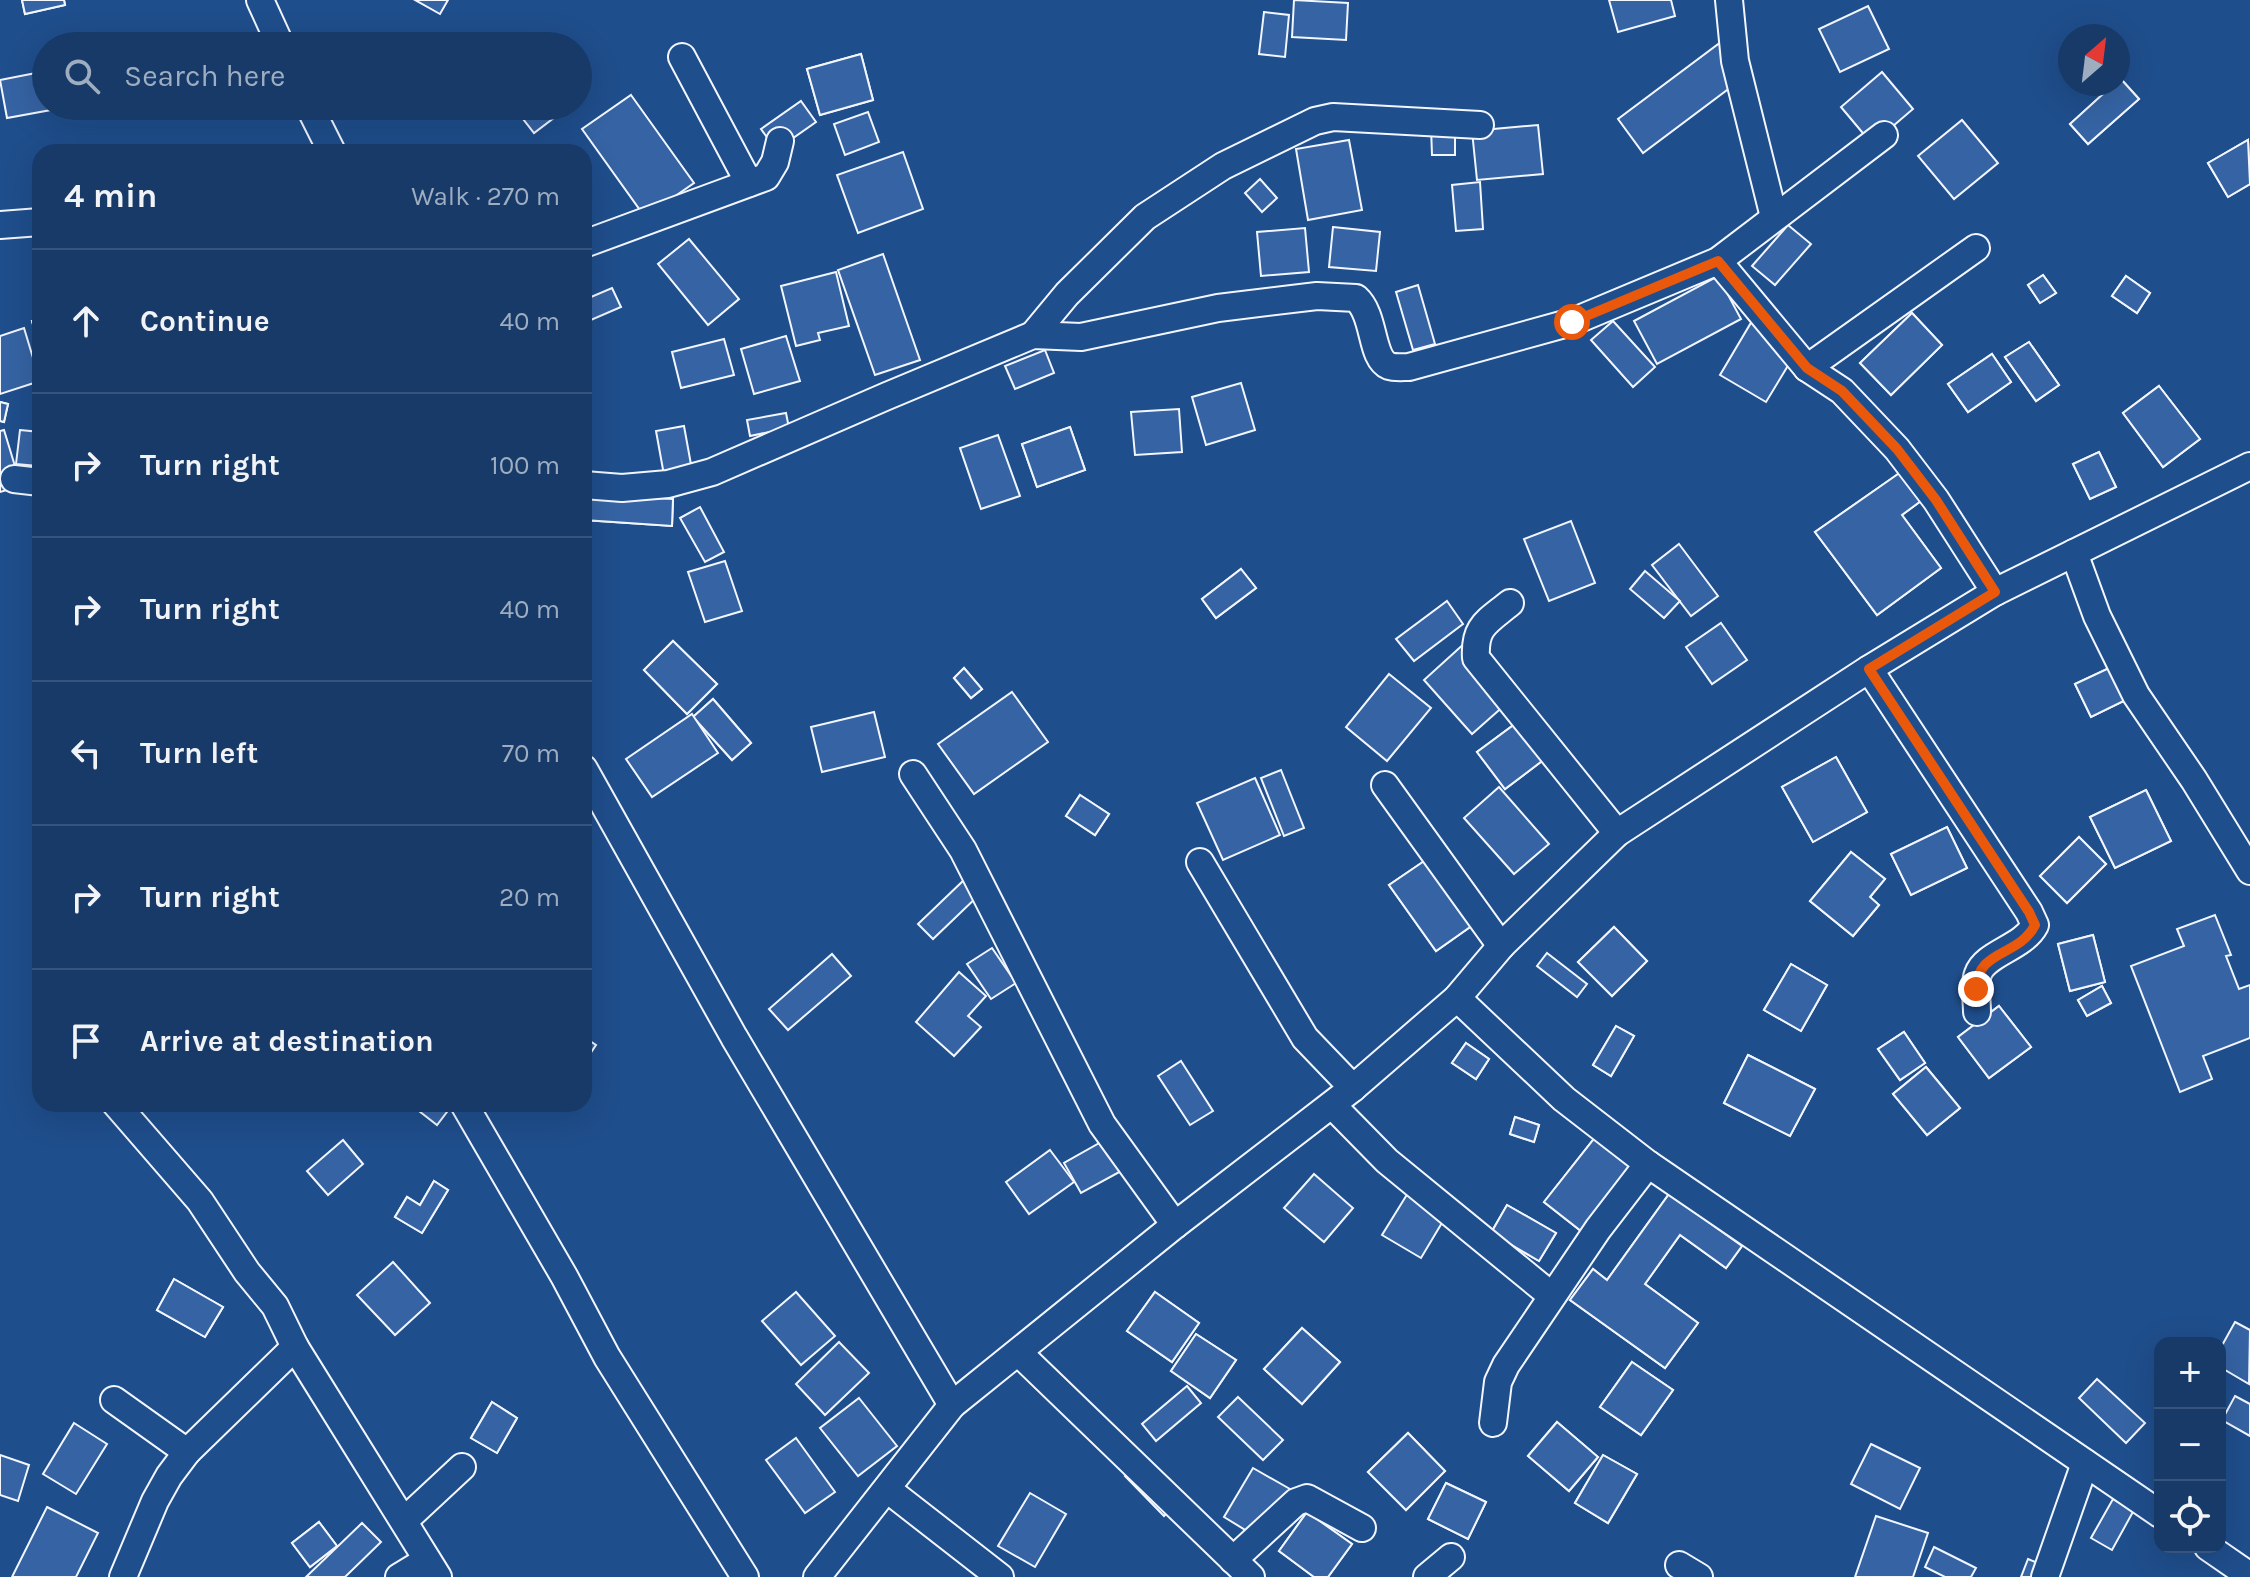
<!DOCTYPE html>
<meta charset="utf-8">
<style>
body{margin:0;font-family:Karla,sans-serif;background:#244571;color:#f1f3f6}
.controls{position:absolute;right:24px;bottom:24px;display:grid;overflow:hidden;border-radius:16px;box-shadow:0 8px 32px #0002}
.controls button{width:72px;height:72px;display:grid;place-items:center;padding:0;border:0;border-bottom:2px solid #36547d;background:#173a69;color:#f1f3f6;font:40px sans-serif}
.compass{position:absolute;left:2058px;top:24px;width:72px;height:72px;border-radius:50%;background:#173a69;box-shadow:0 8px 32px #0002;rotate:28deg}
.stop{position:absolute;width:24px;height:24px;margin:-18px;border:6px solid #ea580c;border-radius:50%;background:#fff}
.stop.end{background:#ea580c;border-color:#fff;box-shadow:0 2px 8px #0008}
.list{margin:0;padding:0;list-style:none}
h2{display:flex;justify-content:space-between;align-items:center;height:104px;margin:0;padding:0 32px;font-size:34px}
h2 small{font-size:26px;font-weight:400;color:#9eadc0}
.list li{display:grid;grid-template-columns:52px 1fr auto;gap:24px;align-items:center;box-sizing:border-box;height:144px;padding:0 32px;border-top:2px solid #36547d}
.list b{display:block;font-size:30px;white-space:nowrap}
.list em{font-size:26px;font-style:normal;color:#9eadc0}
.icon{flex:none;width:44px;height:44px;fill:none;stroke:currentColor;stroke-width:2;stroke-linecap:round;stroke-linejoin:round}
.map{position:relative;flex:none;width:2250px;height:1577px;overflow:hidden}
.search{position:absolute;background:#173a69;box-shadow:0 8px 32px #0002;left:32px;top:32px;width:560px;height:88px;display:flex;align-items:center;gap:20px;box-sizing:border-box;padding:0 28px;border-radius:44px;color:#9eadc0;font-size:30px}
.panel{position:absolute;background:#173a69;box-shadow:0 8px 32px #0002;left:32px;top:144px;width:560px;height:968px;border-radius:24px}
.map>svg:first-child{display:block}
.building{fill:#3563a3;stroke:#f2f6ff;stroke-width:2}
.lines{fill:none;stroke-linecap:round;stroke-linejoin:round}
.street-casing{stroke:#f2f6ff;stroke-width:30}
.street{stroke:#1f4e8c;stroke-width:26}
.route{stroke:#ea580c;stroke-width:10}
</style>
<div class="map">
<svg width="2250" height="1577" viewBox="0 0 2250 1577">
<rect width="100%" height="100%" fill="#1f4e8c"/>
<g class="building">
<polygon points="22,0 64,0 65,5 25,14"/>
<polygon points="22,0 64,0 65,5 25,14"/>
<polygon points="415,0 448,0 440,14"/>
<polygon points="1294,0 1348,3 1346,40 1292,37"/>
<polygon points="1609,0 1671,0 1675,16 1618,32"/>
<polygon points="1868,6 1889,49 1840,72 1819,29"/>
<polygon points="1264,12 1289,15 1285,57 1259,54"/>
<polygon points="1725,39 1751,72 1643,153 1618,119"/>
<polygon points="861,54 873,100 820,115 807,69"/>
<polygon points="861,54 873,100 820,115 807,69"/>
<polygon points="46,71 46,106 73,106 7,118 0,80"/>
<polygon points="1882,72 1913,109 1872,144 1841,107"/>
<polygon points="2120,78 2139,99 2088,144 2070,124 2114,84 2118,84"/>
<polygon points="2120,78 2139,99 2088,144 2070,124 2114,84 2118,84"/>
<polygon points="631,95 694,183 645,217 582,129"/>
<polygon points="801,101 816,122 776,150 761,129"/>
<polygon points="513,106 559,106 563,111 534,133"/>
<polygon points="868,112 879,142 845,155 834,124"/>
<polygon points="1962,120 1998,163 1954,199 1918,156"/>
<polygon points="1538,125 1543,174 1477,180 1472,131"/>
<polygon points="1431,127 1455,127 1455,155 1432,155"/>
<polygon points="1349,140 1362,210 1308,220 1296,149"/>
<polygon points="2248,140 2250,184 2228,197 2208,163"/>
<polygon points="2248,140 2250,184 2228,197 2208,163"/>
<polygon points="903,152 923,209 858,233 837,175"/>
<polygon points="1260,179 1277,198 1262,212 1245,193"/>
<polygon points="1480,182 1483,229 1456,231 1452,185"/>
<polygon points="1788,225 1811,244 1775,285 1752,266"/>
<polygon points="1333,227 1380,232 1376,271 1329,267"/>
<polygon points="1305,228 1309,272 1261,276 1257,232"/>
<polygon points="689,239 739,299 708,325 658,264"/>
<polygon points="883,254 920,360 875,375 838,270"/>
<polygon points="836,272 849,326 818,333 820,340 796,346 781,286"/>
<polygon points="2043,275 2056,293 2040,303 2028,285"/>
<polygon points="2043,275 2056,293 2040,303 2028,285"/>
<polygon points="1718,276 1741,319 1657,364 1634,321"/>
<polygon points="2126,276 2150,293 2137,313 2112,296"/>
<polygon points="2126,276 2150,293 2137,313 2112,296"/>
<polygon points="1418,285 1435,344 1413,350 1396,292"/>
<polygon points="612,288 621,307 584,323 584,300"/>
<polygon points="1912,313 1942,345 1891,395 1860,363"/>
<polygon points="1912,313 1942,345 1891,395 1860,363"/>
<polygon points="40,319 40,346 39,346 32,321"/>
<polygon points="40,319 40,346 39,346 32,321"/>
<polygon points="1613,321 1655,367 1633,387 1591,340"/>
<polygon points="1752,321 1798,349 1766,402 1720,375"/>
<polygon points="24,328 40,381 0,394 0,336"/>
<polygon points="786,336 800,381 754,394 741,349"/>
<polygon points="724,339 734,375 681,388 672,352"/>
<polygon points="2029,342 2059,385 2036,401 2005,357"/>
<polygon points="2029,342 2059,385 2036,401 2005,357"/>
<polygon points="1045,350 1054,373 1015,389 1005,366"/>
<polygon points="1992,354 2011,382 1968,412 1948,384"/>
<polygon points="1992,354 2011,382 1968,412 1948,384"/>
<polygon points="1241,383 1255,430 1206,445 1192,397"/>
<polygon points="2159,386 2200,439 2163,467 2123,413"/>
<polygon points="2159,386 2200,439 2163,467 2123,413"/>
<polygon points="0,402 8,404 4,422 0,421"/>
<polygon points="0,402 8,404 4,422 0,421"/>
<polygon points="1179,409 1182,452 1135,455 1131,412"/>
<polygon points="786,413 789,428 750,436 747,420"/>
<polygon points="684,426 692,470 664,475 656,431"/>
<polygon points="1070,427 1085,470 1037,487 1022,444"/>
<polygon points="1070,427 1085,470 1037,487 1022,444"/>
<polygon points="4,430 21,486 0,492 0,431"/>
<polygon points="20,430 40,432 38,466 16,464"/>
<polygon points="998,435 1020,496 981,509 960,448"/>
<polygon points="2099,452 2116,487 2090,499 2073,464"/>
<polygon points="2099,452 2116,487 2090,499 2073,464"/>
<polygon points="1908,467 1929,495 1902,515 1941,568 1877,615 1815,532"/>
<polygon points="1908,467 1929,495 1902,515 1941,568 1877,615 1815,532"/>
<polygon points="584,494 673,499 672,526 584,520"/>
<polygon points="584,494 673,499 672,526 584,520"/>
<polygon points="700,507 724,552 705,562 680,518"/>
<polygon points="1571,521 1595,583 1549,601 1524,539"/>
<polygon points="1679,544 1718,596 1691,616 1652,565"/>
<polygon points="725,561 742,611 705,622 688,572"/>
<polygon points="1241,569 1256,588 1216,618 1202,599"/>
<polygon points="1241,569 1256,588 1216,618 1202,599"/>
<polygon points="1645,571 1680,601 1664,618 1630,589"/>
<polygon points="1447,601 1463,624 1414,661 1396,639"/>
<polygon points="1721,623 1747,660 1712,684 1686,647"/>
<polygon points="673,641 717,684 687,714 644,670"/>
<polygon points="673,641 717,684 687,714 644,670"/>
<polygon points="1466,642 1515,696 1472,734 1424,680"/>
<polygon points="2124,661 2140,693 2091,717 2075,684"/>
<polygon points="2124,661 2140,693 2091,717 2075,684"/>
<polygon points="964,668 982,689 971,698 954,678"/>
<polygon points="964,668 982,689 971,698 954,678"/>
<polygon points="1389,674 1431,708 1387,761 1346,727"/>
<polygon points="1012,692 1048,742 974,794 938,744"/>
<polygon points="713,699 751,743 732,760 693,717"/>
<polygon points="713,699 751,743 732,760 693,717"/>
<polygon points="874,712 885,757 822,772 811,727"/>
<polygon points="692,714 718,753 652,797 626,759"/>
<polygon points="1527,715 1554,752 1505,789 1477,752"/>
<polygon points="1527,715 1554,752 1505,789 1477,752"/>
<polygon points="1836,757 1867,812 1813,842 1782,787"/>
<polygon points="1836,757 1867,812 1813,842 1782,787"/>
<polygon points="1281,770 1304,828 1284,836 1261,778"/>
<polygon points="1255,778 1280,835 1223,860 1197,803"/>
<polygon points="1499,787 1549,844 1514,874 1464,818"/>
<polygon points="2146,790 2171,841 2115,868 2090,817"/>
<polygon points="2146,790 2171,841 2115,868 2090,817"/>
<polygon points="1080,795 1109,814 1095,835 1066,816"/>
<polygon points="1080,795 1109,814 1095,835 1066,816"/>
<polygon points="1947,827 1967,868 1911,895 1891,854"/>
<polygon points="1947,827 1967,868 1911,895 1891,854"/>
<polygon points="2079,837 2106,864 2067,903 2040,876"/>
<polygon points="2079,837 2106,864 2067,903 2040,876"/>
<polygon points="1851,852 1885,879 1870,897 1879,905 1853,936 1810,901"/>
<polygon points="1851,852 1885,879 1870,897 1879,905 1853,936 1810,901"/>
<polygon points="1433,855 1480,920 1436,951 1389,885"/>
<polygon points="1433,855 1480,920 1436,951 1389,885"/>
<polygon points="965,879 980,894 933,939 918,924"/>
<polygon points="2215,915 2231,955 2226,956 2239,989 2250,985 2250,1038 2203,1056 2212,1079 2180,1092 2131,966 2184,946 2177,929"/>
<polygon points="1614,927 1647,961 1612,996 1578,962"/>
<polygon points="1614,927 1647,961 1612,996 1578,962"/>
<polygon points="2093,935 2105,982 2070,991 2058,944"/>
<polygon points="2093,935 2105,982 2070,991 2058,944"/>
<polygon points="992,948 1016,983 991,999 967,964"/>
<polygon points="1547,953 1587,984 1577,997 1537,966"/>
<polygon points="832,954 851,976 788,1030 769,1009"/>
<polygon points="1791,964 1827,985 1801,1031 1764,1010"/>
<polygon points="1791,964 1827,985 1801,1031 1764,1010"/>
<polygon points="959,972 986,996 968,1016 981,1027 954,1056 916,1022"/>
<polygon points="2102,986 2111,1003 2087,1016 2078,1000"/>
<polygon points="2102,986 2111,1003 2087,1016 2078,1000"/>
<polygon points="1999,1006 2031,1047 1989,1078 1958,1037"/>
<polygon points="1999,1006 2031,1047 1989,1078 1958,1037"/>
<polygon points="1616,1026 1634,1036 1611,1076 1593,1065"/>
<polygon points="1616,1026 1634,1036 1611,1076 1593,1065"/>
<polygon points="1904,1032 1925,1063 1900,1080 1878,1049"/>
<polygon points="1904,1032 1925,1063 1900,1080 1878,1049"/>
<polygon points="584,1037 596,1045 584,1063"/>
<polygon points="1466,1043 1489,1059 1476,1079 1452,1063"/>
<polygon points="1466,1043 1489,1059 1476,1079 1452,1063"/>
<polygon points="1748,1055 1815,1089 1790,1136 1724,1103"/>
<polygon points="1748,1055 1815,1089 1790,1136 1724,1103"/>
<polygon points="1181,1061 1213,1111 1190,1125 1158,1076"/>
<polygon points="1926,1067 1960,1108 1927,1135 1893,1094"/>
<polygon points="1926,1067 1960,1108 1927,1135 1893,1094"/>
<polygon points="410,1104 453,1104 437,1125"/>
<polygon points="1515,1117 1539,1125 1534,1142 1510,1134"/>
<polygon points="1515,1117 1539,1125 1534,1142 1510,1134"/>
<polygon points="1117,1133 1134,1164 1081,1193 1064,1163"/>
<polygon points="1597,1135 1648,1174 1595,1242 1544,1202"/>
<polygon points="1597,1135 1648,1174 1595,1242 1544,1202"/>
<polygon points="343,1140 363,1164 328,1195 307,1171"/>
<polygon points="1050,1150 1074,1182 1029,1214 1006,1182"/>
<polygon points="1314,1174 1353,1208 1324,1242 1284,1208"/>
<polygon points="434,1181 448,1190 422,1233 395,1217 407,1197 420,1205"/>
<polygon points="434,1181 448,1190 422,1233 395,1217 407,1197 420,1205"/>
<polygon points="1411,1188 1449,1211 1421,1258 1382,1235"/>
<polygon points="1669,1194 1742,1246 1726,1268 1680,1235 1645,1284 1698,1323 1665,1368 1570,1300 1593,1269 1607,1280"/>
<polygon points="1669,1194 1742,1246 1726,1268 1680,1235 1645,1284 1698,1323 1665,1368 1570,1300 1593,1269 1607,1280"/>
<polygon points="1507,1205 1556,1233 1539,1261 1491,1233"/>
<polygon points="1507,1205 1556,1233 1539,1261 1491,1233"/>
<polygon points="393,1262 430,1303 395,1335 357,1295"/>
<polygon points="174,1279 223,1307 205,1337 157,1310"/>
<polygon points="174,1279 223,1307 205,1337 157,1310"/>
<polygon points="796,1292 835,1336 801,1365 762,1321"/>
<polygon points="1155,1292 1199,1323 1172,1362 1127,1331"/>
<polygon points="1155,1292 1199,1323 1172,1362 1127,1331"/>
<polygon points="2235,1322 2250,1330 2249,1384 2220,1367 2220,1349"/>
<polygon points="1302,1328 1340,1362 1302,1404 1264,1369"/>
<polygon points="1302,1328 1340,1362 1302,1404 1264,1369"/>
<polygon points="1196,1334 1236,1360 1210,1398 1171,1371"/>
<polygon points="1196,1334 1236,1360 1210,1398 1171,1371"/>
<polygon points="839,1342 869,1373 825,1415 796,1384"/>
<polygon points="1632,1362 1673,1390 1641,1435 1600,1407"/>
<polygon points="1632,1362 1673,1390 1641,1435 1600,1407"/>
<polygon points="2097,1379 2145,1423 2126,1443 2079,1398"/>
<polygon points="1187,1386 1201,1403 1156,1441 1142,1424"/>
<polygon points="2235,1396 2250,1404 2250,1436 2222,1420"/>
<polygon points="1238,1397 1283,1440 1263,1460 1218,1417"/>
<polygon points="859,1398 897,1446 858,1476 820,1428"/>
<polygon points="492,1402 517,1418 497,1453 471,1438"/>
<polygon points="492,1402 517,1418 497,1453 471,1438"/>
<polygon points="1557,1422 1598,1457 1569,1491 1528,1456"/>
<polygon points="1557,1422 1598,1457 1569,1491 1528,1456"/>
<polygon points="74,1423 107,1444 76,1494 43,1474"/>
<polygon points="1408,1433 1445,1471 1406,1510 1368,1472"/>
<polygon points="1408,1433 1445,1471 1406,1510 1368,1472"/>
<polygon points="796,1438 835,1492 805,1513 766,1460"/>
<polygon points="1871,1444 1920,1468 1900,1509 1851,1484"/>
<polygon points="0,1455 29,1465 18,1501 0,1495"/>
<polygon points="1603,1455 1637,1474 1608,1523 1575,1503"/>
<polygon points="1603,1455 1637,1474 1608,1523 1575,1503"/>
<polygon points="1138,1465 1176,1504 1164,1516 1125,1476"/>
<polygon points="1253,1468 1290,1489 1260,1539 1224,1517"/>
<polygon points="1446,1483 1486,1502 1468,1539 1428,1519"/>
<polygon points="1446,1483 1486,1502 1468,1539 1428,1519"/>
<polygon points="1030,1493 1066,1514 1035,1567 998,1546"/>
<polygon points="2113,1499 2134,1510 2112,1550 2091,1538"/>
<polygon points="47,1507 98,1533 76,1577 12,1577"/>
<polygon points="1307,1512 1352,1544 1328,1577 1314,1577 1279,1551"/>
<polygon points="1307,1512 1352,1544 1328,1577 1314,1577 1279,1551"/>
<polygon points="1876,1516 1928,1533 1913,1577 1855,1577"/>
<polygon points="319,1522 337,1546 310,1567 292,1543"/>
<polygon points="319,1522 337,1546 310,1567 292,1543"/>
<polygon points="362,1523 381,1542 345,1577 306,1577"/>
<polygon points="1934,1547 1976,1568 1971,1577 1945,1577 1925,1567"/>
<polygon points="2028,1559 2040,1564 2035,1577 2021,1577"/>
</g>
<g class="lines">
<g class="street-casing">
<g id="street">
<polyline points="260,0 281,46"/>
<polyline points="1729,0 1735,61 1774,217"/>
<polyline points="682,57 749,183"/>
<polyline points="309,106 332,152"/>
<polyline points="0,225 40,222"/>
<polyline points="584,244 766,177 775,162 780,141"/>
<polyline points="1718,261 1807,368 1842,391 1897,449 1936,500 1995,592"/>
<polyline points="1033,335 1067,294 1145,217 1223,166 1315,121 1333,117 1480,125"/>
<polyline points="1807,368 1976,248"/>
<polyline points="14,479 40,482"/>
<path d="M584,485L622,488L668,484L712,472L887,396L1033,335L1081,337L1218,308L1317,296L1356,298C1376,316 1370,358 1389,366C1395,368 1403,367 1409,367L1572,322L1718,261L1884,135"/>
<polyline points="2074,553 2097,616 2136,695 2194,780 2250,871"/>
<path d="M1510,603C1487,622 1474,626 1476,658L1617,833"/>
<path d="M1869,669L2029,912L2035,925C2023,948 1985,953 1978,974C1974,985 1977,1000 1977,1012"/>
<polyline points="584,769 734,1037 952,1405"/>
<polyline points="913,774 963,850 1102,1124 1175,1225"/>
<polyline points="1385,785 1501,946"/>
<polyline points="1200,862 1305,1038 1353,1088"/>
<polyline points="1457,998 1564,1099 1648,1164 2160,1514"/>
<polyline points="116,1104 200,1201 247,1272 275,1306 295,1347 438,1577"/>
<polyline points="464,1104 564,1276 607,1357 745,1577"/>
<polyline points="1332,1105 1387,1161 1552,1296"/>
<polyline points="1019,1353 1251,1577"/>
<polyline points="114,1400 187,1452"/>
<polyline points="1493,1423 1498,1382 1506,1365 1598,1229 1648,1164"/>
<polyline points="887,1489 1000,1577"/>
<polyline points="404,1521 462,1467"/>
<polyline points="2208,1547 2250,1576"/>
<polyline points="1233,1560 1296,1502 1307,1498 1362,1528"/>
<polyline points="1679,1565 1699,1577"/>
<polyline points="123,1577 155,1501 169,1476 187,1452 295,1347"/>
<polyline points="399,1577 427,1560"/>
<polyline points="817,1577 952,1405 1175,1225 1353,1088 1457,998 1501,946 1617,833 1869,669 1995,592 2250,466"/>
<polyline points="1427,1577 1451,1557"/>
<polyline points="2045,1577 2085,1463"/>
</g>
</g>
<use href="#street" class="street"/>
</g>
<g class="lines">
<path class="route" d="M1572,322L1718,261L1807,368L1842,391L1897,449L1936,500L1995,592L1869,669L2029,912L2035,925C2019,957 1977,949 1976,989"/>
</g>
</svg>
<div class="controls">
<button>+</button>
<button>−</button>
<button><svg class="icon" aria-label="locate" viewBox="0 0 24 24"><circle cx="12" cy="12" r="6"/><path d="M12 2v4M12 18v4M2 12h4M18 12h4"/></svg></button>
</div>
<svg class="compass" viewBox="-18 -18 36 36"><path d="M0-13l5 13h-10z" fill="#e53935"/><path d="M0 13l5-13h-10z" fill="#9eadc0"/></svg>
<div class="stop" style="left:1572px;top:322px"></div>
<div class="stop end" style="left:1976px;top:989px"></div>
<div class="search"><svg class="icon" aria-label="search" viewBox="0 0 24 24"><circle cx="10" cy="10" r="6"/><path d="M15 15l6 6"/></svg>Search here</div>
<section class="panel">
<h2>4 min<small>Walk · 270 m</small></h2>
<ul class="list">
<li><svg class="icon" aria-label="ahead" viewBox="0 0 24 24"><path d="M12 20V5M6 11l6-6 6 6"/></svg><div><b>Continue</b></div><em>40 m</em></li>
<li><svg class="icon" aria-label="right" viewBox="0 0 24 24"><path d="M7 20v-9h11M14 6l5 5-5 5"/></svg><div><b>Turn right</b></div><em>100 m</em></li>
<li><svg class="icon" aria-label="right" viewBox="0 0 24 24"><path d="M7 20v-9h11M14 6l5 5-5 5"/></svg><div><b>Turn right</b></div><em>40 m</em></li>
<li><svg class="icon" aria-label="left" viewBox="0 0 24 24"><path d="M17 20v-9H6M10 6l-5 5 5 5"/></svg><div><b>Turn left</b></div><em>70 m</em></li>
<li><svg class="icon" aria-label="right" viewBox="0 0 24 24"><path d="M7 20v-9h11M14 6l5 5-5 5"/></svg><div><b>Turn right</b></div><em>20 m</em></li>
<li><svg class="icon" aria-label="arrive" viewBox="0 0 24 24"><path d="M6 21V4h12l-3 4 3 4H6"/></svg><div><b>Arrive at destination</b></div></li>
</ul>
</section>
</div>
